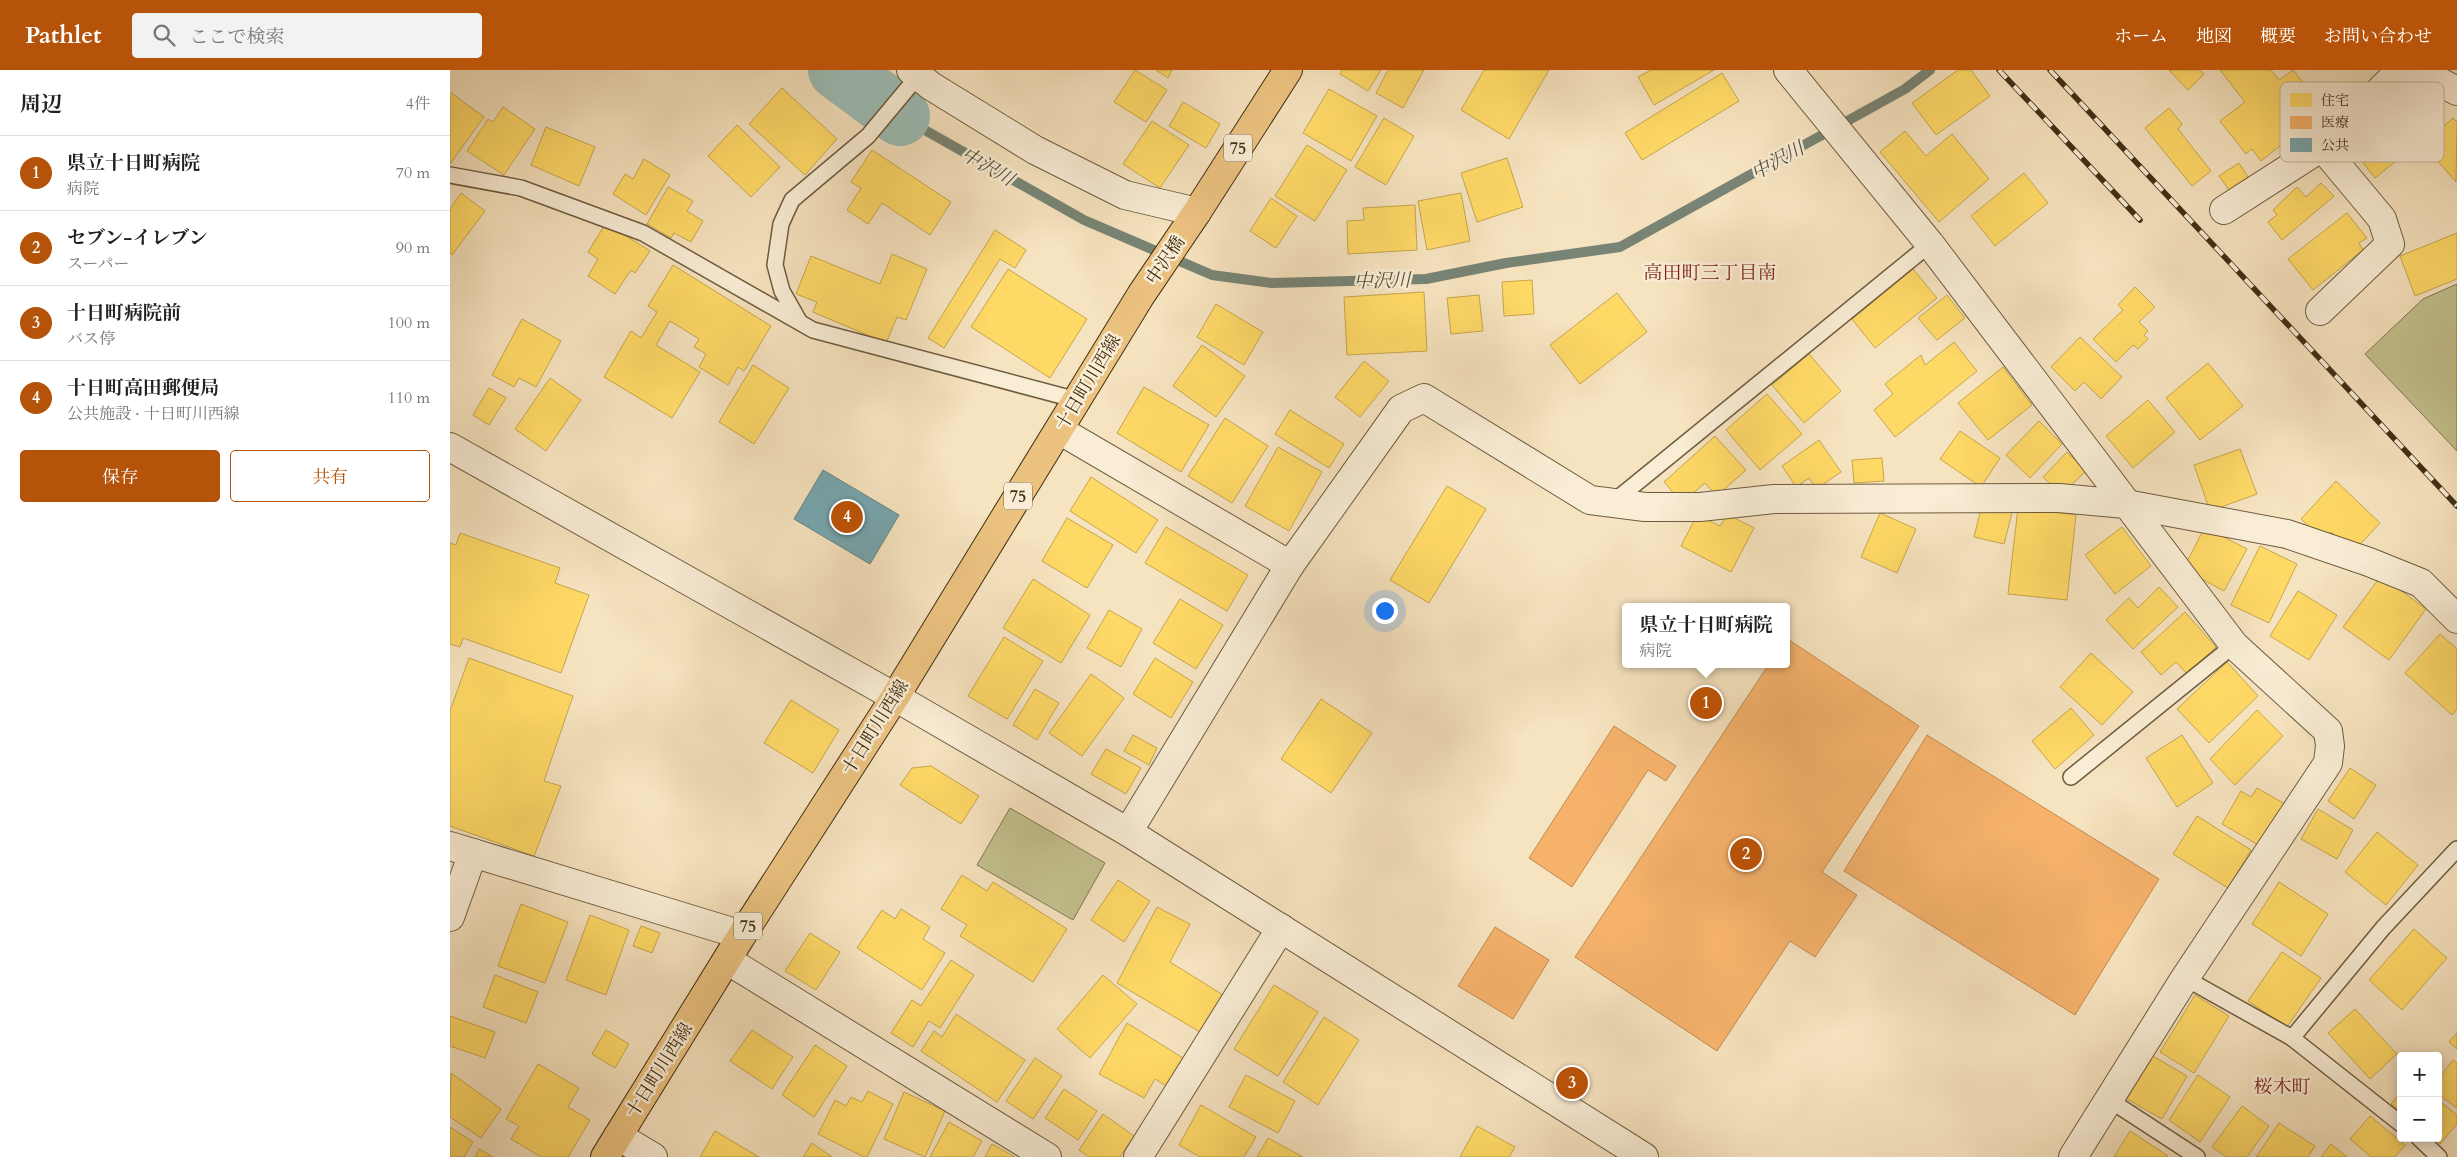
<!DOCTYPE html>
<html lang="ja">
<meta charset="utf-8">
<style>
body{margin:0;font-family:Cardo,"Noto Serif JP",serif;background:#f2f2f2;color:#222}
.controls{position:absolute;right:15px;bottom:15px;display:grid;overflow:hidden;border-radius:5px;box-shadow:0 2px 12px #0003}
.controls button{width:45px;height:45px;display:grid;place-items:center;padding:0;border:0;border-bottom:1px solid #e0e0e0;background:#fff;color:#222;font:25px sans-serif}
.you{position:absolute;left:934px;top:540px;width:18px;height:18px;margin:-12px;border:4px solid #fff;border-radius:50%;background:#1a73e8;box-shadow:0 0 0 8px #1a73e833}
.badge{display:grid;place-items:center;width:32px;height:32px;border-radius:50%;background:#b45309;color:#fff;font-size:16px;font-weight:700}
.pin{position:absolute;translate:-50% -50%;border:2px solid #fff;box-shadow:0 1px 5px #0006}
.popup{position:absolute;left:1172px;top:533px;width:168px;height:65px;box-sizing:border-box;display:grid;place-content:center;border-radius:5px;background:#fff;filter:drop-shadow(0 1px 4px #0005);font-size:16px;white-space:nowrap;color:#767676}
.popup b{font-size:19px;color:#222}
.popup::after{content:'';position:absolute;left:50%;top:100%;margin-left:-10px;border:10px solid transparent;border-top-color:#fff}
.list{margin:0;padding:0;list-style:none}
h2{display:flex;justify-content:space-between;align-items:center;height:65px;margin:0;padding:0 20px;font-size:21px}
h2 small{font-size:16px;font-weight:400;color:#767676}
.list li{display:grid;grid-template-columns:32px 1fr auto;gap:15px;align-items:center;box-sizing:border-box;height:75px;padding:0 20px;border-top:1px solid #e0e0e0}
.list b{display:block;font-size:19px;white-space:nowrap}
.list p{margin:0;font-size:16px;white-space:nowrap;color:#767676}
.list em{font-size:16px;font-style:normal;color:#767676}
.actions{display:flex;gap:10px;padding:15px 20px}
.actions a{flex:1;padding:11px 0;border:1px solid #b45309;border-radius:5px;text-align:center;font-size:18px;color:#b45309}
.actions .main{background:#b45309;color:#fff}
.icon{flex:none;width:28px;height:28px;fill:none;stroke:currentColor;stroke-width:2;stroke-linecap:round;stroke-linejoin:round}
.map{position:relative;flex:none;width:2007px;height:1087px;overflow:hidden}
header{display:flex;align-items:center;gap:30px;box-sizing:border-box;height:70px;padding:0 25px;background:#b45309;color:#fff}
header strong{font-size:24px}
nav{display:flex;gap:28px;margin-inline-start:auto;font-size:18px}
.search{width:350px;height:45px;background:#f2f2f2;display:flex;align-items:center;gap:12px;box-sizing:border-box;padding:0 18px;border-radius:5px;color:#767676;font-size:19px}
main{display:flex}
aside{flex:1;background:#fff}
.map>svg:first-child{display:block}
.green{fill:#c3c18e;stroke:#827851}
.homes{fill:#ffd966;stroke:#c6a64d}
.health{fill:#f6b26b;stroke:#c08b51}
.public{fill:#76a5af;stroke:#668280}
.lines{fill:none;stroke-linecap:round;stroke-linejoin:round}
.stream{stroke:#788475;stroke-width:10}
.river{stroke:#9dbdb6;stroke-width:60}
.service-casing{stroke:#6e5c3f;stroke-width:18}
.minor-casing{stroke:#6e5c3f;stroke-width:30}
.tertiary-casing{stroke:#6e5c3f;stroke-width:30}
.primary-casing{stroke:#412f14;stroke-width:30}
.service{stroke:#f9edd5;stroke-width:15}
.minor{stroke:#f9edd5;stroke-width:28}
.tertiary{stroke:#f9edd5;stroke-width:28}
.primary{stroke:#ebc280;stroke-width:28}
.rail-casing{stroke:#412f14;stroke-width:5.5}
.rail{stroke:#f9edd5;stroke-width:4;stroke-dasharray:11;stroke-linecap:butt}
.labels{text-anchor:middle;stroke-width:5;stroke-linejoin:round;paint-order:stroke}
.shield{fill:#f9edd5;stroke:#78684e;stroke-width:1}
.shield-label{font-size:16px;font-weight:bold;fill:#412f14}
.street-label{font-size:18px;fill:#412f14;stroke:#f9edd5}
.water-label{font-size:19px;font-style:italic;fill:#58523c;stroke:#f9edd5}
.neighbourhood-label{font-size:19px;fill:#7a1f14;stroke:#f9edd5}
.key{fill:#f9edd5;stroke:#c2b49b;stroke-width:1}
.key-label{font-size:14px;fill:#412f14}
</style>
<header>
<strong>Pathlet</strong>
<div class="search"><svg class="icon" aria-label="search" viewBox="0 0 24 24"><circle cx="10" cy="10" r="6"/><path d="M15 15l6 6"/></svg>ここで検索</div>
<nav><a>ホーム</a><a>地図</a><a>概要</a><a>お問い合わせ</a></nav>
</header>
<main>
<aside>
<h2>周辺<small>4件</small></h2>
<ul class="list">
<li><span class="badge">1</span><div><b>県立十日町病院</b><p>病院</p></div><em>70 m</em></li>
<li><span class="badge">2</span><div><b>セブン-イレブン</b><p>スーパー</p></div><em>90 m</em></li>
<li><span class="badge">3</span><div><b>十日町病院前</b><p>バス停</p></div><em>100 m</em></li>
<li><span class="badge">4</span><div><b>十日町高田郵便局</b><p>公共施設 · 十日町川西線</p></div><em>110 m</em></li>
</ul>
<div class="actions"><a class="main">保存</a><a>共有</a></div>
</aside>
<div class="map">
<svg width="2007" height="1087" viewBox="0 0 2007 1087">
<rect width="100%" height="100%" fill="#f6e3bf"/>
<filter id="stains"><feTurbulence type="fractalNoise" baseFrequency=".004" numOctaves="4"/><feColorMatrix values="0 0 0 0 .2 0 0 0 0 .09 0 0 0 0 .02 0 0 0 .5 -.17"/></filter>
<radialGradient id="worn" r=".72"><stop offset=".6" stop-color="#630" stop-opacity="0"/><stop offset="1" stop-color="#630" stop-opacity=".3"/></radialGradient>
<g class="green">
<polygon points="2007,214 2007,381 1915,284 1973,229"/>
<polygon points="560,738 655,793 623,850 527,795"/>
</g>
<g class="homes">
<polygon points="685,0 717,20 696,52 664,32"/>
<polygon points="706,0 722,0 718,8"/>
<polygon points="892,0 931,0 918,21 890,4"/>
<polygon points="938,0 974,0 953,38 926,23"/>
<polygon points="1034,0 1099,0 1059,69 1011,40"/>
<polygon points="1201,0 1264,0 1204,35 1188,7"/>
<polygon points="1508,0 1521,0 1540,26 1486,65 1462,33"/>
<polygon points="1719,0 1750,0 1754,4 1738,20"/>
<polygon points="1770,0 1821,0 1829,10 1843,0 1875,40 1811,91 1802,79 1796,84 1770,51 1795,32"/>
<polygon points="1272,3 1289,31 1192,90 1175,63"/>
<polygon points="332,18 387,69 355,105 299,54"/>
<polygon points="879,19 927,46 901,91 853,63"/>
<polygon points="0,22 34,47 0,94"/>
<polygon points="1955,25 1984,60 1925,108 1897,72"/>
<polygon points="733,32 770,54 756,78 719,56"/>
<polygon points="53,37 85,59 54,105 17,81 38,49 43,52"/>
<polygon points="1719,38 1732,54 1728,59 1761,101 1742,116 1695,58"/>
<polygon points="934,48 964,66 936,115 905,97"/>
<polygon points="2003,48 2007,52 2006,112 1973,74"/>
<polygon points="702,51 739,75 710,118 673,94"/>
<polygon points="287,55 330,97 301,127 258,86"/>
<polygon points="96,57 145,77 129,116 81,95"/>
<polygon points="1455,61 1476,86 1502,64 1539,109 1489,152 1430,82"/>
<polygon points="857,75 897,100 865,151 825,126"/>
<polygon points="422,80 501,132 480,165 432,133 418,154 397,140 411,118 401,112"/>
<polygon points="1057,88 1073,137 1027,152 1011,103"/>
<polygon points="194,89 220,105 196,145 163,124 175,104 183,109"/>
<polygon points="1789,93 1798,107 1779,120 1769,106"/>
<polygon points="1574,103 1598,133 1545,176 1521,146"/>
<polygon points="1871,113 1884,126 1832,170 1818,152 1827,145 1823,140 1847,117 1856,127"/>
<polygon points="218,117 243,131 237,141 253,151 241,172 224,163 221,168 197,154"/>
<polygon points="11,123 35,141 2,185 0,183 0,139"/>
<polygon points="1011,123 1020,171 977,180 968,131"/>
<polygon points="821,128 847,146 826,178 800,161"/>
<polygon points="965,135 967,180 898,184 897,151 914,150 913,138"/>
<polygon points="1897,143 1917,168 1909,173 1913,180 1863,220 1838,189"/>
<polygon points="156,153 200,181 185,203 181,200 165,224 138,206 148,189 138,182"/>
<polygon points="545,160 576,180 565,198 550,189 494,278 478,268"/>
<polygon points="2007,163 2007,209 1965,226 1950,186"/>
<polygon points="442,184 477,199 456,250 447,247 436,273 363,242 367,232 346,224 361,186 430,214"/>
<polygon points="223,195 321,256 294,301 288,297 278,315 249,297 256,284 244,277 249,269 220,251 206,275 250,302 222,348 154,307 181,261 191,268 207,242 198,236"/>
<polygon points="558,199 637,249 600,308 521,257"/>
<polygon points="1463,199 1487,228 1425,278 1402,249"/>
<polygon points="1082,210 1084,244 1054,246 1052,212"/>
<polygon points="1685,217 1705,237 1689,252 1698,261 1694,265 1698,269 1688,279 1683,275 1666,292 1643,269 1673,240 1668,235"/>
<polygon points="974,222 977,281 897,285 894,227"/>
<polygon points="1167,223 1197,262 1130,314 1100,275"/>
<polygon points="1029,225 1033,261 1001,264 997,228"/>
<polygon points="1497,225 1515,248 1487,270 1468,248"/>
<polygon points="766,234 813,262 794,295 747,267"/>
<polygon points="72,249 111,271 86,317 69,308 64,317 42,305"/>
<polygon points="1630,267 1672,307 1651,329 1634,312 1625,321 1601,297"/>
<polygon points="1504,272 1527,301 1445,367 1424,340 1443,324 1435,314 1471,285 1475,295"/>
<polygon points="752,275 795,306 766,347 723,316"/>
<polygon points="1359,284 1391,321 1354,353 1322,315"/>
<polygon points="914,291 939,311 910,347 885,327"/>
<polygon points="1758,293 1793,336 1750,370 1716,328"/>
<polygon points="303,295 339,318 304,374 269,352"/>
<polygon points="1553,297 1582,335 1538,370 1508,333"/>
<polygon points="100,308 131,330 96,381 65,359"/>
<polygon points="694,317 759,355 731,402 667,363"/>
<polygon points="39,318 56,328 39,355 23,345"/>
<polygon points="1317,324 1352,364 1310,400 1276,360"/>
<polygon points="1698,330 1725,362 1683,398 1656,366"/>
<polygon points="840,340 894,374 879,398 825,364"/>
<polygon points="775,348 818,376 782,433 738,406"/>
<polygon points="1589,351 1612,374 1580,408 1556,385"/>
<polygon points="1510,361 1550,388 1531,417 1490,389"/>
<polygon points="1265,366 1296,400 1267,426 1255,413 1232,433 1214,412"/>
<polygon points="1369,370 1391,402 1366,419 1359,408 1346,417 1332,396"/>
<polygon points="828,377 872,402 839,461 795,436"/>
<polygon points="1790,379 1807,424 1760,441 1744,395"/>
<polygon points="1617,382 1636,401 1611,425 1593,407"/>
<polygon points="1432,388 1434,411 1404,413 1402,390"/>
<polygon points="641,407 708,450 686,483 620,441"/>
<polygon points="1886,411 1930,453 1903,482 1881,462 1873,470 1851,449"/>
<polygon points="997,416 1036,439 979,533 940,510"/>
<polygon points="1532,435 1562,443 1554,474 1524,467"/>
<polygon points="1568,438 1626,445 1617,530 1558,524"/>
<polygon points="1430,443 1466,459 1447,503 1411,487"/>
<polygon points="1277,444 1304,458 1281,502 1231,476 1247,445 1270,456"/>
<polygon points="617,448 663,475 637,518 592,491"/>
<polygon points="716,457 798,505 777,541 695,493"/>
<polygon points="1672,457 1701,496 1665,524 1635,485"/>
<polygon points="1755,457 1797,479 1774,521 1733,499"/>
<polygon points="10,463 110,498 105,513 139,525 111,603 13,568 10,577 0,574 0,473 6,475"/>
<polygon points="1810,476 1847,494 1819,553 1781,535"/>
<polygon points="1931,506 1976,539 1939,590 1893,557"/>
<polygon points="583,509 640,545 611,593 553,558"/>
<polygon points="1709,517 1728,537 1683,579 1656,550 1679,528 1688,538"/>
<polygon points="1848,521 1887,545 1859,590 1820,566"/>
<polygon points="730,529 773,555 746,599 703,573"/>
<polygon points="659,540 692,559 671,597 637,578"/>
<polygon points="1735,542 1766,577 1737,604 1726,592 1711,605 1691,582"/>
<polygon points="1990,564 2007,579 2007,639 2002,645 1955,603"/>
<polygon points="554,567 593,591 557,649 518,626"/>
<polygon points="1641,583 1683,622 1652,655 1610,617"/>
<polygon points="19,588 123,626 94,711 111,716 84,786 0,756 0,641"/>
<polygon points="705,588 743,612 721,648 683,624"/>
<polygon points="1777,592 1808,626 1759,673 1727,639"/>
<polygon points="641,604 674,628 632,686 599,663"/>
<polygon points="585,619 609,633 587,670 563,655"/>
<polygon points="871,629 922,663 881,723 831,689"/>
<polygon points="341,630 389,660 363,703 314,673"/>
<polygon points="1621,638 1644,665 1605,699 1582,671"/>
<polygon points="1807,640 1833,666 1785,715 1760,689"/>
<polygon points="683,665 707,678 699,695 674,681"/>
<polygon points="1732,665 1763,713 1727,737 1696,688"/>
<polygon points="656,679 691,698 676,724 641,704"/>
<polygon points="481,696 529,726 511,754 450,715 462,698"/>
<polygon points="1900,698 1926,715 1904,749 1878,731"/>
<polygon points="1807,718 1835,734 1810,776 1772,754 1791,721 1801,727"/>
<polygon points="1868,739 1903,760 1887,789 1851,769"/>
<polygon points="1747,746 1801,780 1778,818 1723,784"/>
<polygon points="1927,762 1968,795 1936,835 1895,802"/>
<polygon points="512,805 537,821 543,812 617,859 583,912 510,866 517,855 491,839"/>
<polygon points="668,810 700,831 674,872 641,850"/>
<polygon points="1829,812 1878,844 1851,886 1802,854"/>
<polygon points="71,834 118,852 95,913 48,896"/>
<polygon points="707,837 740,854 720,892 773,925 750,962 667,913"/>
<polygon points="451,839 480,857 473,869 495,883 472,920 407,878 432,840 445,849"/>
<polygon points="140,845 179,860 156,925 116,910"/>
<polygon points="191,856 210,863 202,883 183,876"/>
<polygon points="1964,859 1997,888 1952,940 1919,910"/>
<polygon points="360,863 390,882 366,920 335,901"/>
<polygon points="1832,882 1871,908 1837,957 1798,931"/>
<polygon points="501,890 524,905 490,958 479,951 463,977 441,963 462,930 471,936"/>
<polygon points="45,905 88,922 76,953 33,937"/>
<polygon points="653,905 687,934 640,988 607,959"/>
<polygon points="824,915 868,942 828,1006 784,979"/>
<polygon points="1745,925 1779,946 1744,1003 1710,982"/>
<polygon points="1905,939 1947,984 1920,1009 1878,963"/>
<polygon points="506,944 575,990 547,1032 471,981 484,961 492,967"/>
<polygon points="0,946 45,962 35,988 0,976"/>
<polygon points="874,947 909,970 868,1035 833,1012"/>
<polygon points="677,953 733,988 716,1016 705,1009 694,1028 649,1004"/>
<polygon points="156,960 179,974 165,998 142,984"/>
<polygon points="302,960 343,987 322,1019 280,991"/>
<polygon points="2007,963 2007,979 1999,972"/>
<polygon points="365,975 397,996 364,1047 332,1025"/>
<polygon points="1703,986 1737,1006 1712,1049 1677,1029"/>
<polygon points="585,988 612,1006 583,1049 556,1031"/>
<polygon points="2003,990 2007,993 2007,1038 1988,1024 1988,1009"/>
<polygon points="88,994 129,1018 118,1037 140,1050 118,1087 91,1087 61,1069 69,1056 56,1049"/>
<polygon points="1,1003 51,1039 31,1068 0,1047"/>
<polygon points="796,1005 845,1031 828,1063 779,1037"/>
<polygon points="1748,1005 1780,1027 1750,1072 1719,1050"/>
<polygon points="614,1019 647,1041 628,1070 595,1048"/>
<polygon points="418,1021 443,1034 417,1087 414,1087 368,1064 385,1030 396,1036 401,1027 412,1032"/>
<polygon points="454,1022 495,1041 475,1087 434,1069"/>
<polygon points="1951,1022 1951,1042 1941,1034"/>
<polygon points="1988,1030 2007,1045 2007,1054 1990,1074 1983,1068 1988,1068"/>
<polygon points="751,1035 806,1067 794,1087 750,1087 729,1075"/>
<polygon points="1792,1036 1819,1056 1797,1087 1776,1087 1762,1077"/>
<polygon points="653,1044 684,1066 670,1087 639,1087 629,1080"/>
<polygon points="1920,1046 1955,1075 1945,1087 1921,1087 1900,1069"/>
<polygon points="499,1052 532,1071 523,1087 480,1087"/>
<polygon points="1829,1053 1865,1076 1858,1087 1806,1087"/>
<polygon points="1027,1056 1065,1077 1059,1087 1010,1087"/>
<polygon points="0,1057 23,1072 14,1087 0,1087"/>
<polygon points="265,1061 309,1087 250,1087"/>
<polygon points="1680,1061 1718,1086 1717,1087 1664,1087"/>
<polygon points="818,1068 853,1087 807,1087"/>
<polygon points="362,1073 382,1087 353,1087"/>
<polygon points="542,1074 565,1087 535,1087"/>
<polygon points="1881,1074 1897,1087 1871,1087"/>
<polygon points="29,1079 43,1087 25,1087"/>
</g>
<g class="health">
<polygon points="1336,568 1469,656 1372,802 1407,825 1365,887 1340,871 1267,981 1125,887 1319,594 1336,594"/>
<polygon points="1164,656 1226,696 1216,711 1198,700 1122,817 1079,788"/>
<polygon points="1477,665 1709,809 1625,945 1394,801"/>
<polygon points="1045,857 1099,890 1063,949 1008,916"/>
</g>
<polygon class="public" points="373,400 449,445 420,494 344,449"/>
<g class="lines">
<polyline class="stream" points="450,46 634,150 762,205 822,213 976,209 1056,193 1170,177 1455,19 1480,0"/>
<polyline class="river" points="388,0 450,46"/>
<g class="service-casing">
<g id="service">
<polyline points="0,105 71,118 193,163 363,260 627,330"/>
<polyline points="349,251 332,221 325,195 331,154 342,130 418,66 468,6"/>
<polyline points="1162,433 1480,174"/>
<polyline points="1621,707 1784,575"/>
<polyline points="1735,908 1842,968 1951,1054"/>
<polyline points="1842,968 1933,858 2007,779"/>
<polyline points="1658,1029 1747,1087"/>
<polyline points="1969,1068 1989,1087"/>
</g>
</g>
<g class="minor-casing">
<g id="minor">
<polyline points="461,0 481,16 585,80 675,125 747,142"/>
<polyline points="1338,0 1480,174 1784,575 1878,661 1880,676 1878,693 1735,908 1623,1087"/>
<polyline points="1967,0 2007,21"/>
<polyline points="1774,140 1872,77"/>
<polyline points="1870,241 1940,174 1932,149 1872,77 1951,0"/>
<polyline points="609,360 840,495"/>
<polyline points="678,762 840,495 951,339 974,328 1140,430 1195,437 1250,437 1324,429 1609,428 1676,434 1837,464 1919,492 1971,513 2007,549"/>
<polyline points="0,776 292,865"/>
<polyline points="0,847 23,783"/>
<polyline points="277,890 597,1087"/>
<polyline points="168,1066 203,1087"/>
<polyline points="688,1087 831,858"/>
</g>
</g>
<g class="tertiary-casing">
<polyline id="tertiary" points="0,377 445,627 678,762 1194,1087"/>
</g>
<g class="primary-casing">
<polyline id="primary" points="155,1087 292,865 445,627 691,225 747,142 838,0"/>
</g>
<use href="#service" class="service"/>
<use href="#minor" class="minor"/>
<use href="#tertiary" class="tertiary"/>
<use href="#primary" class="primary"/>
<g class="rail-casing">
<g id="rail">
<polyline points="1549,0 1690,150"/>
<polyline points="1600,0 2007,436"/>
</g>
</g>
<use href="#rail" class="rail"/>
</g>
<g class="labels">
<g class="shield">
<rect x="774" y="64.5" width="28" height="27" rx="4"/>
<rect x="554" y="412.5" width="28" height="27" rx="4"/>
<rect x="284" y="842.5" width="28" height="27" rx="4"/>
</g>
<g class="shield-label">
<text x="788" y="84">75</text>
<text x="568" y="432">75</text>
<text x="298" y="862">75</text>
</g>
<g class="street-label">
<text transform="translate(715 190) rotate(-56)" y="6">中沢橋</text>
<text transform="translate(638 312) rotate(-59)" y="6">十日町川西線</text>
<text transform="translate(425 657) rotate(-58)" y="6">十日町川西線</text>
<text transform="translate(209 1000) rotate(-58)" y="6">十日町川西線</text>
</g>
<g class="water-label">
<text transform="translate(1327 90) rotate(-29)" y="7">中沢川</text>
<text transform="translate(538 96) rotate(30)" y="7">中沢川</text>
<text transform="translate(932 210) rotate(-1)" y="7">中沢川</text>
</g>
<g class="neighbourhood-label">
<text x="1260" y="209">高田町三丁目南</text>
<text x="1832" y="1023">桜木町</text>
</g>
</g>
<rect x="1830" y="12" width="164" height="80" rx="8" class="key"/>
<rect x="1840" y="23" width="22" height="14" fill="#ffd966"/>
<rect x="1840" y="46" width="22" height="13" fill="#f6b26b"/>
<rect x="1840" y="68" width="22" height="14" fill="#76a5af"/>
<g class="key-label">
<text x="1871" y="35">住宅</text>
<text x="1871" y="57">医療</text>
<text x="1871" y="80">公共</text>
</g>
<rect width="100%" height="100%" filter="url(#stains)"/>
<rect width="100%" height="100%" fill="url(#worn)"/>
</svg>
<div class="controls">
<button>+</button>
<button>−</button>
</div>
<div class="you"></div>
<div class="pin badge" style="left:1256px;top:633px">1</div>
<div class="popup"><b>県立十日町病院</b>病院</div>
<div class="pin badge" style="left:1296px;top:784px">2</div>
<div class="pin badge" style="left:1122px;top:1013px">3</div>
<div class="pin badge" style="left:397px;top:447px">4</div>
</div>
</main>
